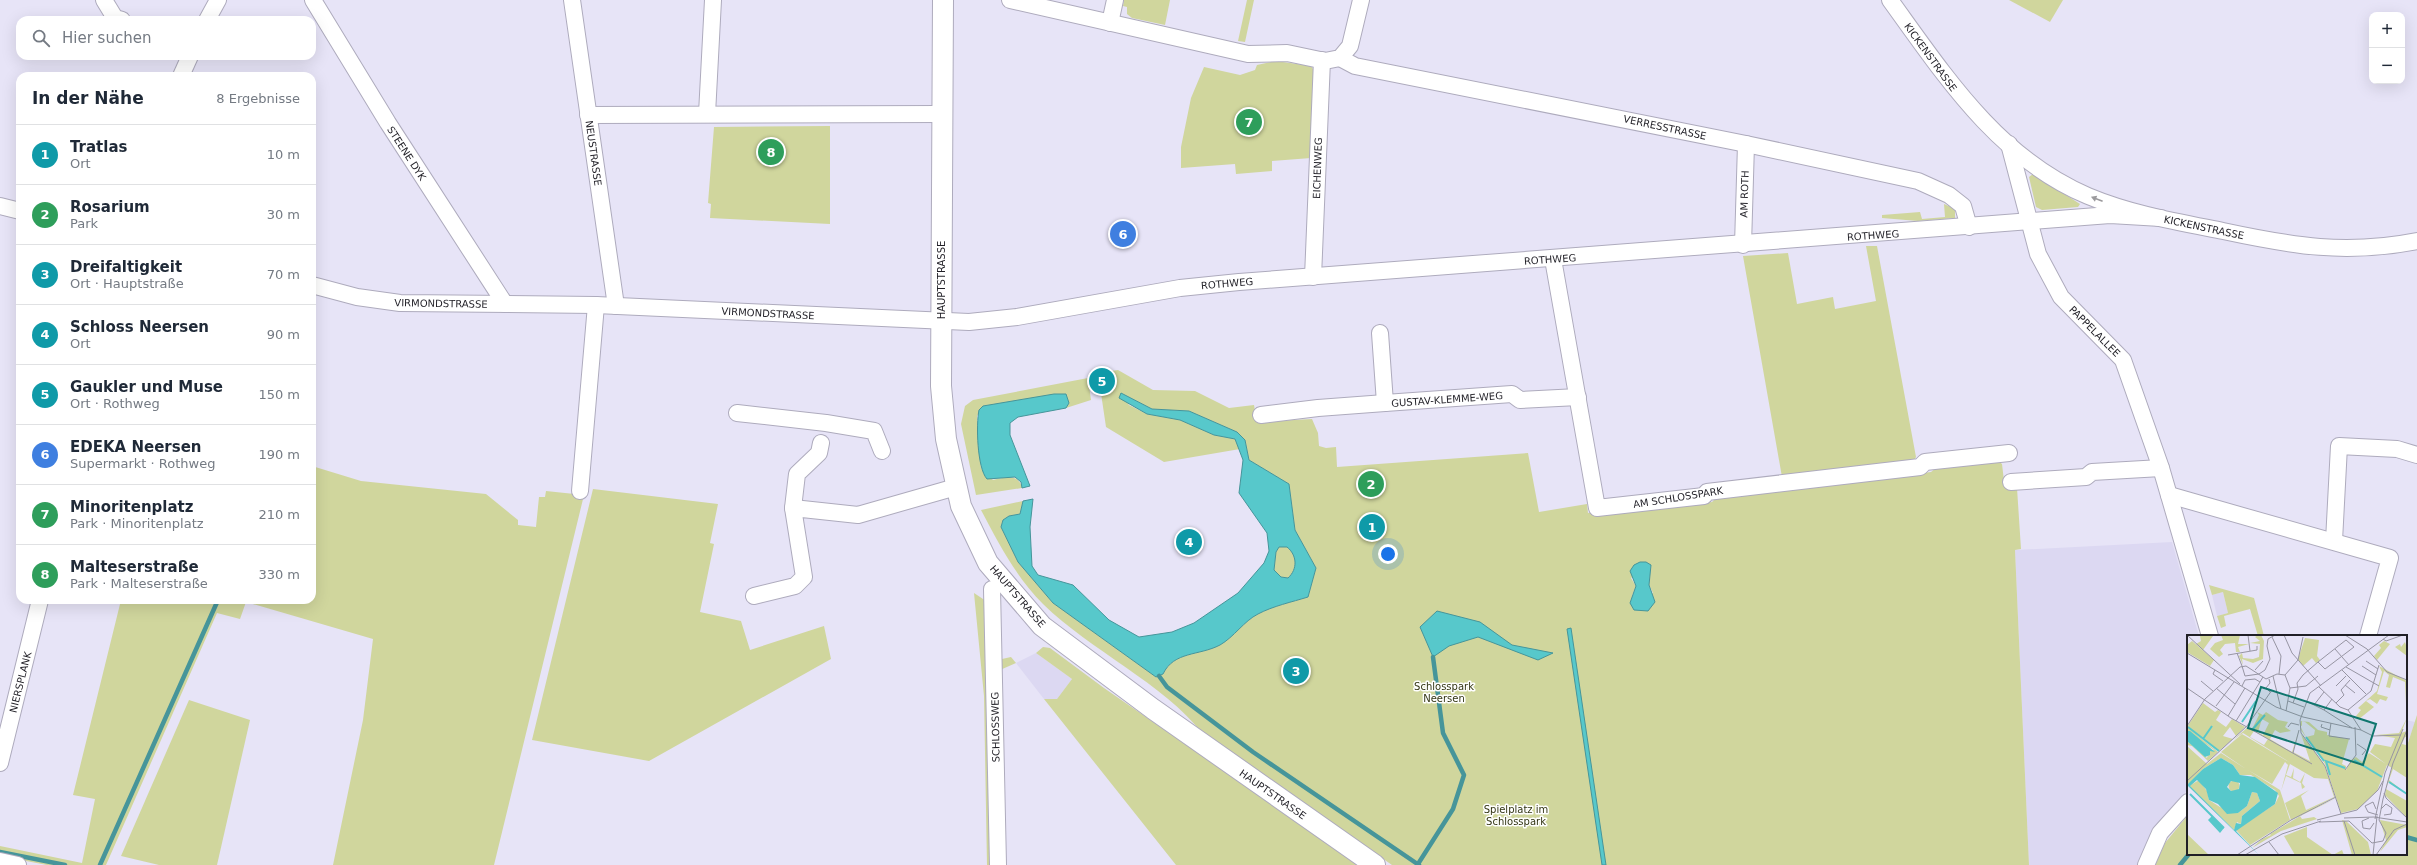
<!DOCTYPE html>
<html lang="de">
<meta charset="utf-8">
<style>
body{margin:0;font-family:"DejaVu Sans",sans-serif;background:#f6f6f7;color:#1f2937}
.controls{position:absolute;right:12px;top:12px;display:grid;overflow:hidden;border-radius:8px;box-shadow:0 4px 16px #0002}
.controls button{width:36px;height:36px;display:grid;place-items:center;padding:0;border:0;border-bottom:1px solid #e0e1e3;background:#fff;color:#1f2937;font:20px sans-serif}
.you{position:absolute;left:1388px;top:554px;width:14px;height:14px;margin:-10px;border:3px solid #fff;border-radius:50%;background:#1a73e8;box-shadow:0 0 0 6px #1a73e833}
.badge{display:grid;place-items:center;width:26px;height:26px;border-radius:50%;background:#111827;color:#fff;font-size:13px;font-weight:700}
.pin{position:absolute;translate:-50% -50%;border:2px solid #fff;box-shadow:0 1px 4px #0006}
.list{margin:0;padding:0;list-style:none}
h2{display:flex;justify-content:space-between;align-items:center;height:52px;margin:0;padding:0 16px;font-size:17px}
h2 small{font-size:13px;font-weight:400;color:#747a83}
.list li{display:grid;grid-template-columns:26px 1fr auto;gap:12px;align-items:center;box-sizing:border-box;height:60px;padding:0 16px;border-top:1px solid #e0e1e3}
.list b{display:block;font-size:15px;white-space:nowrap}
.list p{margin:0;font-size:13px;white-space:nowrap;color:#747a83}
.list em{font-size:13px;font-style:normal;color:#747a83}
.icon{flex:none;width:22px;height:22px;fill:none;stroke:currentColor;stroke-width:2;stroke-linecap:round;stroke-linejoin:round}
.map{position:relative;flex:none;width:2417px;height:865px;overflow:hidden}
.search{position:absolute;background:#fff;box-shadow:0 4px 16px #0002;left:16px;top:16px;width:300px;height:44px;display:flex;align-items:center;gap:10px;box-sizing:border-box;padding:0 14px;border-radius:12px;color:#747a83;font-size:15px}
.panel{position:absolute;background:#fff;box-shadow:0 4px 16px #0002;left:16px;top:72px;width:300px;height:532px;border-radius:12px}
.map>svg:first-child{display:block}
.built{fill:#dcd8f2}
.green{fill:#d0d69d;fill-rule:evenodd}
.water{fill:#57c8cb;stroke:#46959a;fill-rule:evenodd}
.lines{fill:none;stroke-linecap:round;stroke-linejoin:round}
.stream{stroke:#46959a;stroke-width:4.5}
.minor-casing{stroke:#aeabbd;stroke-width:18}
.tertiary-casing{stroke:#aeabbd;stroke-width:22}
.minor{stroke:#fff;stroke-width:16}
.tertiary{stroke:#fff;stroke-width:20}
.oneway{fill:#9b9a9d}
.labels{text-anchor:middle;stroke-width:3;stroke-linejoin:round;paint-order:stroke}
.street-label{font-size:10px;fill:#201f26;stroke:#fff}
.park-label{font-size:10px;fill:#323513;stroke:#fff}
.inset-river{fill:none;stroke:#57c8cb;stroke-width:2}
.inset-road{fill:none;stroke:#9795a3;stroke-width:1}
.view{fill:#0f766e;fill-opacity:0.15;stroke:#0f766e;stroke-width:2}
.inset-edge{fill:none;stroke:#201f26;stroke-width:2}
</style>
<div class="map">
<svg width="2417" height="865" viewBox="0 0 2417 865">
<rect width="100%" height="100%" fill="#e7e4f7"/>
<g class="built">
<polygon points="2172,542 2199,636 2188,636 2188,789 2151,832 2137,865 2029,865 2015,550"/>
<polygon points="2223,592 2228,613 2217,616 2212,595"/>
<polygon points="1036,653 1072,679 1057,699 1044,699 1016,663"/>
<polygon points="2406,720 2415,722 2406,749"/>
</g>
<g class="green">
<polygon points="1124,0 1170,0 1165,25 1132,18 1127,14 1127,7 1123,6"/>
<polygon points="1247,0 1254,0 1245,42 1238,41"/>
<polygon points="2009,0 2063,0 2050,22"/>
<polygon points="1276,61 1311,66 1315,72 1311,158 1272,161 1272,171 1236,174 1235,164 1181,168 1181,147 1191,98 1204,67 1240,75 1255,70 1257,65"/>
<polygon points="830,126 830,224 710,218 711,204 708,203 714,127"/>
<polygon points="2033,174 2080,204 2078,207 2042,210 2036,207 2029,177"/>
<polygon points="1944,204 1955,209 1955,218 1918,221 1882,218 1882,215 1920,212 1922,219 1945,217"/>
<polygon points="1866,246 1877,246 1916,457 1913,462 1782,477 1743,256 1788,253 1797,304 1833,297 1835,309 1876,301"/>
<path d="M1118,370L1153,390L1195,391L1229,408L1254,405L1257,422L1312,419L1318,433L1319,446L1326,448L1336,447L1337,467L1528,453L1539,512L1587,504L1588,513L1612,510L1618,514L1712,502L1716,498L1931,472L1936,468L1997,460L2002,464L2005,489L2017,488L2021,549L2015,550L2029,865H1392L1203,734C1163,683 1091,651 1043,604C1016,577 999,544 981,510L1023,501L1020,514L1009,516L1003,520L1001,527L1018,562L1053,603L1156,677L1163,674C1174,651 1199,656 1220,645C1234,637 1244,621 1258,614C1273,606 1292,602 1308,597L1316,568L1295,530L1289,484L1249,460L1245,440L1237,432L1189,411L1152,409L1121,393L1129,405L1147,414L1180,420L1214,435L1235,439L1240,449L1164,462L1106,427L1098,373ZM1651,565L1649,585L1653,593L1632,596L1636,586L1631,578Z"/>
<path d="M1088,378L1091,400L1066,408L1069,403L1065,394L983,406L977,416L981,468L993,480C1005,477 1019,473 1022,488L976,495L961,424L965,406L973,400Z"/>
<polygon points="312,466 361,481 486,494 518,520 518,525 536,527 539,497 545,497 546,491 584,495 494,865 333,865 363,720 373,639 246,602 240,619 217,613 106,865 47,865 0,856 0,846 82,863 95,799 73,795 121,600 312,600"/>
<polygon points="593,489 718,504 710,543 714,544 700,612 741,621 750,650 824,626 831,659 649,761 532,740"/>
<path d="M1279,547H1287C1297,555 1298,569 1288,578L1281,577L1274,570L1276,552Z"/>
<polygon points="2209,585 2254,598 2264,636 2258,636 2250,609 2224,616 2226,626 2221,628 2217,616 2228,613 2223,592 2212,595"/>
<polygon points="974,593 986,601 994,865 987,865 984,696"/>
<polygon points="1043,647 1050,648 1104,688 1360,865 1176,865 1044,699 1057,699 1072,679 1036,653"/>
<polygon points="1011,657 1016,663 1000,670 998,669 1002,659"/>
<polygon points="189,700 250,720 217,865 159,865 121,856"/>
<polygon points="2417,715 2417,865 2155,865 2165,843 2188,815 2188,854 2406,854 2406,749"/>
</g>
<g class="water">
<path d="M1121,393L1152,409L1189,411L1237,432L1245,440L1249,460L1289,484L1295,530L1316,568L1308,597C1292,602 1273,606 1258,614C1244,621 1234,637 1220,645C1199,656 1174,651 1163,674L1156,677L1053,603L1018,562L1001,527L1003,520L1009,516L1020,514L1023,501L1033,499L1030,527L1032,566L1038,575L1073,585L1109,620L1139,637L1172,632L1194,623L1238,593L1264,563L1269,551L1267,533L1239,493L1243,460L1235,439L1214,435L1180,420L1147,414L1119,398ZM1279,547H1287C1297,555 1298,569 1288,578L1281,577L1274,570L1276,552Z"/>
<path d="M1054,394H1066L1069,403L1066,408L1018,417L1010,423V435L1030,486L1022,488L1021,482L1015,477L987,479C977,468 976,424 979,410L983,406Z"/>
<polygon points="1640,562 1646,562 1651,565 1649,585 1655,602 1648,611 1634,610 1630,603 1636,586 1630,571 1634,565"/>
<polygon points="1437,611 1480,622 1512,645 1553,653 1538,660 1478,637 1449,646 1433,657 1420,627"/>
<polygon points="1571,628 1606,865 1602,865 1567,629"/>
</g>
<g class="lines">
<g class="stream">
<polyline points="1159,676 1167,687 1253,752 1419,865"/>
<polyline points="2406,837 2417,840"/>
<polyline points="0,852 65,865"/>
<polyline points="1418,864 1453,809 1464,775 1443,733 1433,657"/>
<polyline points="100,865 218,600"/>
<polyline points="2180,865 2189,854"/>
</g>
<g class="minor-casing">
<g id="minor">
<polyline points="104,0 115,18 122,20"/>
<polyline points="313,0 388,123 505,304"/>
<polyline points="572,0 616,306"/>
<polyline points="1010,0 1248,54 1287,53 1325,61 1340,58 1350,46 1361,0"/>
<path d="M1890,0C1945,76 1998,158 2088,196C2131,214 2178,222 2223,231C2293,246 2346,255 2417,241"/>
<polyline points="207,20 218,0"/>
<polyline points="1110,23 1115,0"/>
<polyline points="1340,58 1355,66 1746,144 1918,181 1949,195 1963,206 1969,227"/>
<polyline points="181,76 190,56"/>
<polyline points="707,114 713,0"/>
<polyline points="588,115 942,114"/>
<polyline points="2009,144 2038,254 2061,297 2123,360 2161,468 2210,636"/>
<polyline points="0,206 20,211"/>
<polyline points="1743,245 1746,144"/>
<polyline points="1553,259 1597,508 1704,496 1707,492 1920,467 1925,462 2009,453"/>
<polyline points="1313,277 1322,60"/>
<polyline points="312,285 357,297 400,303 596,305 969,322 1017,317 1180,288 1239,282 2110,215 2161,218"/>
<polyline points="1380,333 1385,403 1512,394 1520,400 1578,397"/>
<polyline points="737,413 826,423 874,431 882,451"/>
<polyline points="1261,415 1318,408 1385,403"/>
<polyline points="2011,482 2086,477 2092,472 2161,468"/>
<polyline points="580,491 596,305"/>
<polyline points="2169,495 2390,558 2368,636"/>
<polyline points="793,508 797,474 819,453 821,443"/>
<polyline points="2334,541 2339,446 2397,449 2417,455"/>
<polyline points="992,589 998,865"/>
<polyline points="754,596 795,586 804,577 793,508 858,515 956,487"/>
<polyline points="0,763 40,600"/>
<polyline points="0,861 18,865"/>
<polyline points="2146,865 2160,833 2188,802"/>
</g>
</g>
<g class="tertiary-casing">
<polyline id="tertiary" points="943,0 941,386 946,439 961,506 988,563 1042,626 1153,709 1375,865"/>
</g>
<use href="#minor" class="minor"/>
<use href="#tertiary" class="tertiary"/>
</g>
<defs><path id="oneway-solid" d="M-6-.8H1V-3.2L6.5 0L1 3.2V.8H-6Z"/></defs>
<use class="oneway" href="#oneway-solid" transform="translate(2097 199) rotate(-159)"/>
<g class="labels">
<g class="street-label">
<text transform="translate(1931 57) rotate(54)" y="4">KICKENSTRASSE</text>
<text transform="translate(1665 127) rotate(12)" y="4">VERRESSTRASSE</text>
<text transform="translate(407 153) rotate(57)" y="4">STEENE DYK</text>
<text transform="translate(594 153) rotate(82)" y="4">NEUSTRASSE</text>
<text transform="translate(1317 168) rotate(-88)" y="4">EICHENWEG</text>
<text transform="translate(1744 194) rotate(-88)" y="4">AM ROTH</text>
<text transform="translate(2204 227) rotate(12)" y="4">KICKENSTRASSE</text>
<text transform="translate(1873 235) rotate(-4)" y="4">ROTHWEG</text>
<text transform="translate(1550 259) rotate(-4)" y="4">ROTHWEG</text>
<text transform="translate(941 280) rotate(-90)" y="4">HAUPTSTRASSE</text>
<text transform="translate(1227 283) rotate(-5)" y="4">ROTHWEG</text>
<text transform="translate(441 303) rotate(1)" y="4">VIRMONDSTRASSE</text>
<text transform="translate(768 313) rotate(3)" y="4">VIRMONDSTRASSE</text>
<text transform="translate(2095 331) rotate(45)" y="4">PAPPELALLEE</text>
<text transform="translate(1447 399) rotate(-4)" y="4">GUSTAV-KLEMME-WEG</text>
<text transform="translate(1678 497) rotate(-9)" y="4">AM SCHLOSSPARK</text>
<text transform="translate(1018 596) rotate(49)" y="4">HAUPTSTRASSE</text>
<text transform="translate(20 682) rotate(-76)" y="4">NIERSPLANK</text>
<text transform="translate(995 727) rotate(-91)" y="4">SCHLOSSWEG</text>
<text transform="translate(1273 794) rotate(35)" y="4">HAUPTSTRASSE</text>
</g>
<g class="park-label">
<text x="1444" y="690">Schlosspark<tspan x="1444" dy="12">Neersen</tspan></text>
<text x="1516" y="813">Spielplatz im<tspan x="1516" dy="12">Schlosspark</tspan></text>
</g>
</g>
<g transform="translate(2187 635)">
<rect width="220" height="220" fill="#e7e4f7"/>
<path d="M20,0L26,1L16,15L9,9L14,6L13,1ZM34,0H53L51,9H62L51,12L53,17H49L48,8L38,9L33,15L36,19L32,22L23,14L28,8L36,5ZM71,0H74L77,6L76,24L66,28L55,24L56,30L52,21L55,18L56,23L66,24L72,22L73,9L63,8L73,6L68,2ZM118,3L132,5L130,21L133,25L129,28L125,23L116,31L111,24ZM5,6L27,25L23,31L0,17V10ZM197,6L203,9L190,25L187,21L194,13L192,10ZM218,7L220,13V21L208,12L213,9L214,12ZM192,31L220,46L219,68L218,47L206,42L203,53L199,52L202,40L197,36L190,59L201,62L199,66L193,64L190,69L183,64L179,66L187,72L172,84L169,81L174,75L171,73L190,56L195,37ZM16,68L28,77L31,75L34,77L29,85L39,92L45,84L58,92L49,101L43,92L36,101L46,104L32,116L0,92ZM70,77L76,80L79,77L91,85L101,87L98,92L104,96L93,98L88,95L83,104L105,117L112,95L106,117L123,126L114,99L137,129L148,162L123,175L148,164L153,178L148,164L113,181L115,184L127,182L130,184L94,196L65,213L75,204L84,200L83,199L118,178L104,185L98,168L122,155L114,161L119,175L147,162L141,144L127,143L103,129L99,140L104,142L107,133L106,143L113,147L118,138L115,148L118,152L115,154L114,148L99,141L94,156L101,130L98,127L85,149L61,135L93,155L103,185L63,210L49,195L88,169L92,161L88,155L64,140H53L46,130L34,123L16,134L2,149L0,148V111L20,129L34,118L59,134L34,117L55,99L102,127L56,98L46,105L61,92L65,94L72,80ZM75,84L82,88L76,100L66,95L71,97ZM67,96L81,104L77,110L63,102ZM220,83L214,98L220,96V102H218L215,109L219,110L220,103V143L206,134L202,145L220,159L201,147L199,154L220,166V183L198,160L200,148L205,133L200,130L190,156L171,174L154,178L138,129L116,98L114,95L113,91L119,102L127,100L128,95L118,87L115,86V91L113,90L114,86L122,87L131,95L140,97V100L162,104L155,129L159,131V135L164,125L169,122L175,127L182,118L199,129L183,117L188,109L204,112L208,103L189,100L212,98ZM0,92L31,117L21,126L5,111L0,110V106L20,123L22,116L27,115L0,96ZM12,145L20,156L22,165L33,172L51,178L60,171L65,157L70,158L73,166L55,181L54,189L50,187L47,195L2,151ZM41.5 151a5.5 5.5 0 1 1 11 0a5.5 5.5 0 1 1-11 0ZM155,185L159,186L181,207L184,220H165ZM193,185L220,190V192L211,195L193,217L199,205ZM120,192V202L146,220L155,215L157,220H108L97,201ZM0,199L22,220H0Z" fill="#d0d69d" fill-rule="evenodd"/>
<path d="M0,96H3L28,117L23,116V120L18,122L0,106ZM34,123L46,130L53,140L68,142L91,158L88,169L49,196L72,220L0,150L16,134ZM10,145L19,154L22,165L31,169L40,179L51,178L60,171L65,157L70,158L73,166L55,181L54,189L49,188L47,195L3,151ZM44,146L53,148L52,154L44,156L40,152ZM25,181L37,193L33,198L21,185Z" fill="#57c8cb" fill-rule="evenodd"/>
<path class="inset-river" d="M55,87L69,66M1,92L32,116M65,95L78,80M119,102L137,126M16,104L25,91M167,125L195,142M143,140L139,126L158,133M202,147L220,159M3,159L37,193"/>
<path class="inset-road" d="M0,0L53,49M61,0L63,16M97,0L105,18L134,51M158,0L180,14L200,37L220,45M85,2L94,21L92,39M196,4L199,6L216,0M148,14L162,30M0,18L89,72L116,82L174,95M50,18L55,31M41,20L70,15V11M179,26L191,34M55,31L58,41L72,39L78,35L83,24L80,11L81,4L88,0M175,31L189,40M159,32L192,51M28,35L26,39L36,46M68,35L76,26M155,35L179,59M98,40L111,25L116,2M98,40L103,53L99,76M86,41L94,74M82,44L83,48L79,53L83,57M14,46L26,56M158,50L168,58M55,51L58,45L68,44L73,47M149,51L159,41M132,52L153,72L161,75L174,95L186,101L214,100M0,53L44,83L125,129M29,53L48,69M103,53L119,51L131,41M101,66L117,72M119,66L137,75L145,64M106,68L111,54L110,48L116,40L131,27L150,12L159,5L167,12L138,34L131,27M149,68L157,60L154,55L163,45M127,70L137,57M29,71L47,47M137,75L165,93M161,75L184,56L192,30M41,81L58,53M49,86L76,42M144,88L142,101L163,104M135,89L134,92L143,95M0,91L18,64L53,32L59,31L79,44L90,39L98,40M101,92L104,88L112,90M170,109L179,115L175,120M106,118L112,95M158,135L169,120L168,92M0,146L60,91L85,55M197,158L199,163L220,183M189,174L186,167L178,171L181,177L191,180M194,174L199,169L205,173L204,179L197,180M154,179L138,131L114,98L113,85L123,58L202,0M157,183L187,182L220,187M182,183L175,186L176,193L183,194L187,188M188,184L198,138L216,94M130,185L170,175L191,155L196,146M157,186L168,220M132,187L162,186L185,208L196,206L199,198L192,185L196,164L206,128L220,95M82,207L92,220M50,220L104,185L149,162M58,220L95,199L134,186M186,220L190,181M189,220L207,195L220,189"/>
<path class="view" d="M74,52L189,89L176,130L61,93Z"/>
<rect width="220" height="220" class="inset-edge"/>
</g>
</svg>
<div class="controls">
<button>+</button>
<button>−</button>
</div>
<div class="you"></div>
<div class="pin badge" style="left:1372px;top:527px;background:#0f9aa8">1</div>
<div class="pin badge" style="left:1371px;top:484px;background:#2e9e5b">2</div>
<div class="pin badge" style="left:1296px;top:671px;background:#0f9aa8">3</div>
<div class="pin badge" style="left:1189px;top:542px;background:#0f9aa8">4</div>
<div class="pin badge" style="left:1102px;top:381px;background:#0f9aa8">5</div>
<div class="pin badge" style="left:1123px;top:234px;background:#3f7fe0">6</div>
<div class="pin badge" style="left:1249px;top:122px;background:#2e9e5b">7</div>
<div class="pin badge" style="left:771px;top:152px;background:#2e9e5b">8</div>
<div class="search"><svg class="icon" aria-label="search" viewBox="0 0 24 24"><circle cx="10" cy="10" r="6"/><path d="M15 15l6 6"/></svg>Hier suchen</div>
<section class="panel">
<h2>In der Nähe<small>8 Ergebnisse</small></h2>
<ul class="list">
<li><span class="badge" style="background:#0f9aa8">1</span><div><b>Tratlas</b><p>Ort</p></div><em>10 m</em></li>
<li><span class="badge" style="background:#2e9e5b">2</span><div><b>Rosarium</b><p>Park</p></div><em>30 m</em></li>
<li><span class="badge" style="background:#0f9aa8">3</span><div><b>Dreifaltigkeit</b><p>Ort · Hauptstraße</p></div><em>70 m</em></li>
<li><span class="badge" style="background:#0f9aa8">4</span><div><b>Schloss Neersen</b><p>Ort</p></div><em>90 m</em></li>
<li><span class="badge" style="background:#0f9aa8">5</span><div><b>Gaukler und Muse</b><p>Ort · Rothweg</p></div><em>150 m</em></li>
<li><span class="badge" style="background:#3f7fe0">6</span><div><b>EDEKA Neersen</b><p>Supermarkt · Rothweg</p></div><em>190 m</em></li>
<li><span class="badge" style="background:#2e9e5b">7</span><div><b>Minoritenplatz</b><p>Park · Minoritenplatz</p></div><em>210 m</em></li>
<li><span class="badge" style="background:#2e9e5b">8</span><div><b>Malteserstraße</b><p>Park · Malteserstraße</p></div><em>330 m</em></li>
</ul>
</section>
</div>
